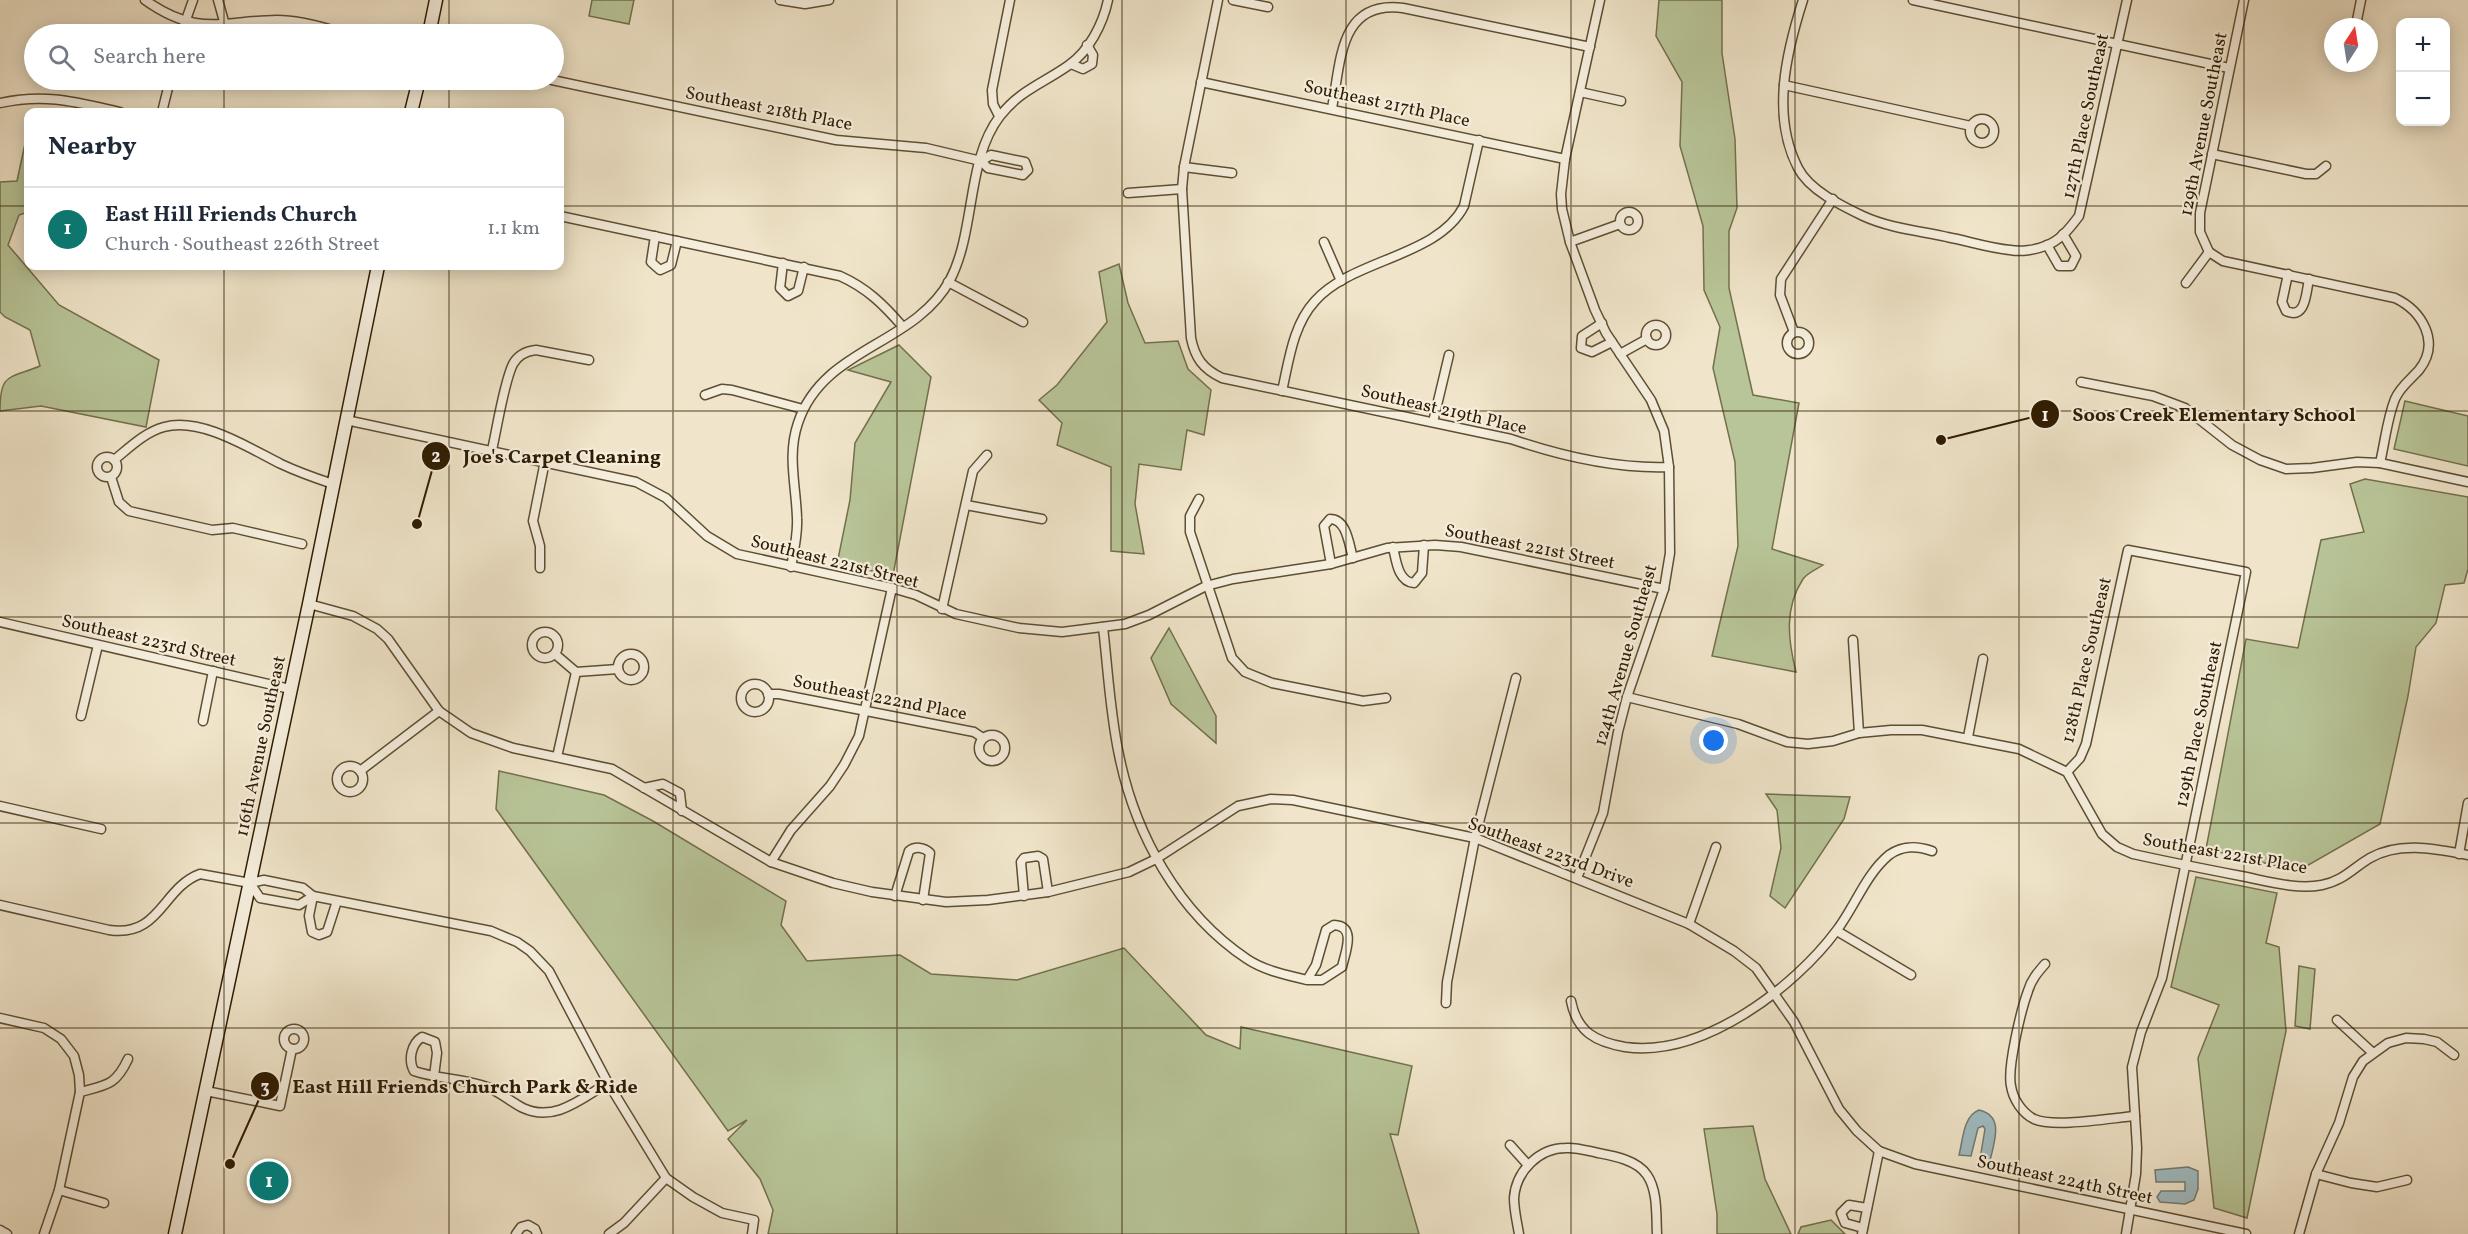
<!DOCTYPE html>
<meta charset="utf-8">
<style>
body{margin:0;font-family:Vollkorn,serif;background:#f6f6f7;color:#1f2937}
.controls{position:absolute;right:18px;top:18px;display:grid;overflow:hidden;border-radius:12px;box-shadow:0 3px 15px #0003}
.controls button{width:54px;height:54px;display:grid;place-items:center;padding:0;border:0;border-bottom:2px solid #e0e1e3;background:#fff;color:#1f2937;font:30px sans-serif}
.compass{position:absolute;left:2324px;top:18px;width:54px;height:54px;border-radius:50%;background:#fff;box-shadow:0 3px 15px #0003;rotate:12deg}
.you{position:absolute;left:1714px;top:741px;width:21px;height:21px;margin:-15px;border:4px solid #fff;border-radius:50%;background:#1a73e8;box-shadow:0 0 0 9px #1a73e833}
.badge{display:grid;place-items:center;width:39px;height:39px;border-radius:50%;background:#0f766e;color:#fff;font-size:20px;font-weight:700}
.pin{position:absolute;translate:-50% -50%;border:3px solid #fff;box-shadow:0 2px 6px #0006}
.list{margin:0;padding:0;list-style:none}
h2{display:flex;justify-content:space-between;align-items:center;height:78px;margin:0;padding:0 24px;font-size:26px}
h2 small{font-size:20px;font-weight:400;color:#747a83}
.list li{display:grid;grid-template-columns:39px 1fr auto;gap:18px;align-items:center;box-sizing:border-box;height:84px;padding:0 24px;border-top:2px solid #e0e1e3}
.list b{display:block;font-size:22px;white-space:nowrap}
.list p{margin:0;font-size:20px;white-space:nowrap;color:#747a83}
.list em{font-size:20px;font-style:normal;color:#747a83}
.icon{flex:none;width:33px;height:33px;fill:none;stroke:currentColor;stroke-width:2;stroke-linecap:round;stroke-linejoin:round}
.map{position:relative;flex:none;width:2468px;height:1234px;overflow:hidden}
.search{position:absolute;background:#fff;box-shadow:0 3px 15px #0003;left:24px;top:24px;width:540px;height:66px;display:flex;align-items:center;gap:15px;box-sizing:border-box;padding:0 21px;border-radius:33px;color:#747a83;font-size:22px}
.panel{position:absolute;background:#fff;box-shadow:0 3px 15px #0003;left:24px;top:108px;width:540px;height:162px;border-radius:12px}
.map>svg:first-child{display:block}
.green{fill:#b8c598;stroke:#73704c;stroke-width:1.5}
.water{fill:#a0bcc2;stroke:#727c74;stroke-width:1.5}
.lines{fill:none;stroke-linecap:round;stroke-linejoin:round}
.street-casing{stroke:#5e4e32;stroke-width:11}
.secondary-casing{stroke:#2e1b00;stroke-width:15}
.street{stroke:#f5eedd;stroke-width:8}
.secondary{stroke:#f5eedd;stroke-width:12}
.grid{fill:none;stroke:#2e1b00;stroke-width:1.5;stroke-opacity:0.55}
.labels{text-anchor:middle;stroke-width:4.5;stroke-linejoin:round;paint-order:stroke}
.street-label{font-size:18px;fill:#2e1b00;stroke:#f5eedd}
.leader{fill:none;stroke:#2e1b00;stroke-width:2}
.callout-dot{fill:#2e1b00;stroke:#f5eedd;stroke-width:2}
.mark-label{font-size:18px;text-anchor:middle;font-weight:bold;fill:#fff}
.callout-label{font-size:20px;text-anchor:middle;font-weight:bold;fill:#2e1b00;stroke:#f5eedd;stroke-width:4.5;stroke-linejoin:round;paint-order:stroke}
</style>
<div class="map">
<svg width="2468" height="1234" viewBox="0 0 2468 1234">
<rect width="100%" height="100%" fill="#f0e5ca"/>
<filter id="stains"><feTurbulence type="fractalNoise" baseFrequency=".00333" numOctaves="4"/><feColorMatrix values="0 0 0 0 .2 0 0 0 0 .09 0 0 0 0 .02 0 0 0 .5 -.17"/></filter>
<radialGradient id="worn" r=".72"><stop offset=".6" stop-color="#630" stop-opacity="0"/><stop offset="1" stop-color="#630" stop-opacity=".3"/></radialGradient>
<g class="green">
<polygon points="592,0 634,0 629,24 589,16"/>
<path d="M1659,0H1722V53L1735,139L1737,208L1729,231V288L1753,395L1799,403L1772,549L1823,565C1817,569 1807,573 1803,579C1784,608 1788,640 1796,672L1712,656L1738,546L1735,462L1713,368L1720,327L1704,290L1703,226L1680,146L1682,82L1656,36Z"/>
<path d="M28,130V212L19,215L8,245L59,305L159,360L146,427L41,406L0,411C0,372 9,379 40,366L30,330L5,317L0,312V182L17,181Z"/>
<polygon points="1119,264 1128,303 1145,343 1178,341 1188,369 1211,390 1204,435 1187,430 1181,470 1139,464 1135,504 1144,554 1111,551 1111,467 1057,445 1062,423 1039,400 1057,385 1107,322 1099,272"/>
<polygon points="899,345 931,377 893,575 837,564 850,500 855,443 891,382 848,370"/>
<polygon points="2405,401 2468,416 2468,466 2394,449"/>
<polygon points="2365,479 2468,497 2468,569 2464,583 2445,585 2436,623 2416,647 2408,696 2380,824 2298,871 2206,849 2246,639 2298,648 2321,540 2364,532 2350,484"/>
<polygon points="1169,628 1216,716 1216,743 1171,704 1151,658"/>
<polygon points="499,771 604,795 653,821 786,901 781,925 807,961 900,955 931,974 1017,980 1124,948 1206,1035 1240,1049 1241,1027 1412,1066 1398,1135 1390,1134 1419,1234 768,1234 773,1210 760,1179 728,1139 747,1120 728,1131 496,809"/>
<polygon points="1766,794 1850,797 1844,819 1785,908 1770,896 1781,848 1777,810"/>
<polygon points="2196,877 2277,893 2266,943 2279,947 2286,1031 2247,1218 2214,1208 2198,1058 2219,1005 2171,987"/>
<polygon points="2299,966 2315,969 2310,1029 2295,1026"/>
<polygon points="1753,1126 1765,1179 1791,1234 1717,1234 1717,1214 1704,1129"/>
<polygon points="1831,1220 1845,1234 1798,1234 1801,1227"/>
</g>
<g class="water">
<path d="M1979,1110C2005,1116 1994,1142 1990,1161L1980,1159L1985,1129L1983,1126L1978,1128L1971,1156L1959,1155C1963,1140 1963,1116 1979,1110Z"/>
<polygon points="2188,1167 2198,1171 2198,1189 2194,1200 2185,1204 2160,1202 2157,1197 2161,1191 2185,1191 2185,1182 2156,1182 2155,1170"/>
</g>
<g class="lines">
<g class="street-casing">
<g id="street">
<path d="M145,0C197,37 221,21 277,20C301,20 326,29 350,34"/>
<polyline points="218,0 225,25"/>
<polyline points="780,0 805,4 829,0"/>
<path d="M1218,0L1184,167L1182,189L1191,338C1195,358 1203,369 1222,378L1511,439C1561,456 1616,469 1669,467"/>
<polyline points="1233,0 1268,7"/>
<path d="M1803,0C1786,53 1771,116 1798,168C1809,190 1842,206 1863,216C1889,228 1920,231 1947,237C1968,241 1989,248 2010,250C2021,252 2035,250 2045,246C2060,241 2070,228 2079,216L2127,0"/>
<polyline points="1913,0 2229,68"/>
<polyline points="2357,20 2361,0"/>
<polyline points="181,34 193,0"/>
<polyline points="1071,64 1083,69 1092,64 1093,55 1087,45"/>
<polyline points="552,80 836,140 926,148 981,161"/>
<polyline points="1201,82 1565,159"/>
<polyline points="1784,85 1971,126"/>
<polyline points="1580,92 1621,101"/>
<path d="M0,103C46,93 76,102 120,112"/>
<path d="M1332,108C1341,61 1339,0 1403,8L1590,47"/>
<polyline points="162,112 170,80"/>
<polyline points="999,116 993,104 992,90 1010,0"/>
<circle cx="1982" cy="131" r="12"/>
<polyline points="2212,154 2306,174 2316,174 2326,166"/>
<polygon points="991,155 1025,162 1028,170 1023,175 988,168 981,161"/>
<polyline points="1184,167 1232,173"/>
<polyline points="1128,193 1182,189"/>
<circle cx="1629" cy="221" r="9"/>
<path d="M560,216L840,276C867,288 884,305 903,327"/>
<polyline points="655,236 651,262 660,270 671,265 677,241"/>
<polyline points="1324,242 1341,281"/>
<polyline points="1570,242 1620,224"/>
<polyline points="2047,245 2059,266 2071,266 2076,256 2063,234"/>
<path d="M2209,252L2223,261L2395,298C2422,311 2441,342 2419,370C2410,380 2400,387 2395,399C2387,419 2385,442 2380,463"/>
<polyline points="2209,252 2200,232 2200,213 2244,0"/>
<polyline points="783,263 780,288 788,296 798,291 804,267"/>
<path d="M2288,274L2282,302L2286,311C2306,320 2306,293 2309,279"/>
<polyline points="948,282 1023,322"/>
<polyline points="2186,283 2209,252"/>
<polyline points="1602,323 1582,336 1581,348 1592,352 1612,342"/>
<circle cx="1656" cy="335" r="10"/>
<circle cx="1798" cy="343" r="11"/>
<polyline points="1794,332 1780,295 1781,279 1833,199"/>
<polyline points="1620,354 1647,339"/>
<polyline points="2081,382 2153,396 2185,408 2232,445 2260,460 2286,469 2312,468 2357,462 2380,463 2468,482"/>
<path d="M1282,391C1289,360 1293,325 1315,301C1352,259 1438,257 1464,206L1479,140"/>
<polyline points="705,395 722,389 732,390 803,409"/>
<polyline points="346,420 636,482 666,498 707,536 737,554 892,588 916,595 956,614 1019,628 1062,632 1125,624 1149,615 1206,586 1233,579 1331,564 1387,548 1435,545 1461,547 1664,589"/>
<polyline points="1433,422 1449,355"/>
<path d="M492,450C497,428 504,382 513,364C518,355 527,351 536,350L589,360"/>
<circle cx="107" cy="467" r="10"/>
<path d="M114,460C129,448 145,432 164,427C201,417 249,448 281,464C298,472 315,478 333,484"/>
<polyline points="111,477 119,502 129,511 212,530 233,528 302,544"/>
<polyline points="1199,499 1190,516 1190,532 1232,658 1245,672 1272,683 1363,701 1386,698"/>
<polyline points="966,505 1042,519"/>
<path d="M1393,547C1396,560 1398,582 1414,583L1422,573L1424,545"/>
<path d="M1331,564L1324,526L1330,519C1347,519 1349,545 1353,558"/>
<path d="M791,567C794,551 798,534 797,518C796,485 787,455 798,423C823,347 914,346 950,280C976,230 966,160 1000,116C1020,90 1044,83 1069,65C1089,51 1103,24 1108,0"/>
<polyline points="540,568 540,546 533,521 545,461"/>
<polyline points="309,604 353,616 377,629 388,639 439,711 471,733 513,748 612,769 771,862 833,883 872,892 946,902 988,900 1048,892 1129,872 1156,859 1238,806 1271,799 1293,800 1475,838 1689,924 1734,951 1756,968 1794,1022 1839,1109 1857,1131 1879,1151 1915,1164 2246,1234"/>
<polyline points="942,609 973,471 987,455"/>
<polyline points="0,622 290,689"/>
<path d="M1103,627C1108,670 1110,713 1119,755C1135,834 1178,913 1247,959C1265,971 1287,975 1307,980L1316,965L1326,930L1334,925C1357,926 1345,953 1342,967L1322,980H1307"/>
<circle cx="545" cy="645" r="13"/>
<polyline points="1853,640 1859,733"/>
<polyline points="555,654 576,672 618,669"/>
<circle cx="631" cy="667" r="13"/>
<circle cx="755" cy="698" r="14"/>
<polyline points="768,694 779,694 974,732 983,738"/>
<path d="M1627,697L1738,724L1787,742L1808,744L1833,741L1859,733L1891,730H1922L2019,749L2067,772L2102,834L2117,847L2133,854C2169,862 2205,869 2241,876C2267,881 2296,890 2322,885C2343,881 2353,868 2370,858C2400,841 2436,849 2468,855"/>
<polyline points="81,716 98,645"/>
<polyline points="203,721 213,671"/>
<circle cx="992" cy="748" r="13"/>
<polyline points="1968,737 1983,659"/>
<polyline points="557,757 576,672"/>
<circle cx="350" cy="779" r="13"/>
<polyline points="360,771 439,711"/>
<polyline points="2067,772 2080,758 2086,744 2128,550 2246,572 2162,978 2141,1032 2132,1067 2137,1148 2136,1174 2126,1234"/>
<polyline points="644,788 663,784 680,793 682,811"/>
<polyline points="0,806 101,829"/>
<polyline points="2459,854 2468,803"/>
<polyline points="771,862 791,830 830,786 844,765 859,736 892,588"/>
<polyline points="1577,878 1603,813 1618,732 1627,697 1664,589 1670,553 1669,467 1664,431 1651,400 1606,333 1595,310 1570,242 1562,209 1561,194 1565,159 1600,0"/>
<path d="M895,896L909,851C915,846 924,847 930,853L923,900"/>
<polyline points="1024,896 1021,862 1024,858 1038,856 1043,859 1048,892"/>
<polyline points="337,901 327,932 319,935 312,932 309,916 313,896 491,931 517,942 530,951 549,971 608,1083 666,1178 693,1197 722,1213 754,1220 752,1234"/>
<path d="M0,905L109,930C160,938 162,888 200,874L250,883L264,880L303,888L313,896L299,905L260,898L250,883"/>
<polyline points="1689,924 1716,847"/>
<polyline points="1837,931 1911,975"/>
<path d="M2045,964C2038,972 2031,980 2028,991C2021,1010 2007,1068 2011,1086C2013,1099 2022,1113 2034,1119C2054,1128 2111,1118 2135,1116"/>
<path d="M1571,1001C1577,1032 1596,1042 1625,1047C1702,1058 1794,988 1837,930C1855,906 1866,874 1889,855C1903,845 1917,846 1932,851"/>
<polyline points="1446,1003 1447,982 1475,838 1516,678"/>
<polyline points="0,1018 44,1028 61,1039 74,1056 79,1075 80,1092 59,1190 44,1234"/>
<polyline points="2337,1020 2373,1053"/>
<circle cx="294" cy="1039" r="10"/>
<path d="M434,1076L437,1053L435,1042L422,1037C411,1044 408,1060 414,1071C437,1079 463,1078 487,1087C500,1092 511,1102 523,1108C555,1123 582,1098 608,1083"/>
<polyline points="206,1091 280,1106 292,1049"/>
<path d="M80,1092C107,1085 116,1085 128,1059"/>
<polyline points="1510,1145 1528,1165"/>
<polyline points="2316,1174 2351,1183 2377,1187 2407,1180"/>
<polyline points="59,1190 104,1203"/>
<polyline points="1863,1228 1845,1223 1841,1213 1849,1205 1867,1208"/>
<polyline points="0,1230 7,1234"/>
<polyline points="516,1234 521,1227 528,1225 535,1229 537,1234"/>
<polyline points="609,1234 624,1223 666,1178"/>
<path d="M1519,1234C1517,1222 1514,1210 1514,1198C1516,1171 1539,1148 1566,1148C1576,1147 1588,1151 1598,1153C1614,1156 1637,1160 1647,1175C1658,1191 1656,1216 1657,1234"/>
<polyline points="1862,1234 1879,1151"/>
<polyline points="2299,1234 2316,1174 2339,1123 2353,1077 2363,1061 2388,1043 2406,1038 2424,1039 2437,1042 2454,1055"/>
</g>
</g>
<g class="secondary-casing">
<g id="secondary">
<polyline points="429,34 436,0"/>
<polyline points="411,112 419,80"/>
<polyline points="175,1234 309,604 378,266"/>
</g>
</g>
<use href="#street" class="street"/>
<use href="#secondary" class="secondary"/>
</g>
<path class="grid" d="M224,0V34M449,0V34M673,0V1234M897,0V1234M1122,0V1234M1346,0V1234M1571,0V1234M1795,0V1234M2019,0V1234M2244,0V1234M224,80V112M449,80V112M0,206H28M560,206H2468M224,266V1234M449,266V1234M0,411H2468M0,617H2468M0,823H2468M0,1028H2468"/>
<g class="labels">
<g class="street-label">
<text transform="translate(1387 103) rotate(12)" y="6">Southeast 217th Place</text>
<text transform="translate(769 108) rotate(11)" y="6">Southeast 218th Place</text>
<text transform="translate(2085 116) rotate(-78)" y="6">127th Place Southeast</text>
<text transform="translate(2203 124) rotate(-79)" y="6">129th Avenue Southeast</text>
<text transform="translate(1444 409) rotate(13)" y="6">Southeast 219th Place</text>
<text transform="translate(1530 546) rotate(11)" y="6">Southeast 221st Street</text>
<text transform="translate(835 561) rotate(14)" y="6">Southeast 221st Street</text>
<text transform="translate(149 640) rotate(13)" y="6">Southeast 223rd Street</text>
<text transform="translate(1625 655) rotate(-74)" y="6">124th Avenue Southeast</text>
<text transform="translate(2086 660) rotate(-77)" y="6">128th Place Southeast</text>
<text transform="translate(880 697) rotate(11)" y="6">Southeast 222nd Place</text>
<text transform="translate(2198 724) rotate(-78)" y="6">129th Place Southeast</text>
<text transform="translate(260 746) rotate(-78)" y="6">116th Avenue Southeast</text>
<text transform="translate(1551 852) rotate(20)" y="6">Southeast 223rd Drive</text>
<text transform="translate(2225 853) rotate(10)" y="6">Southeast 221st Place</text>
<text transform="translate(2065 1179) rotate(12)" y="6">Southeast 224th Street</text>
</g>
</g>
<path class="leader" d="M1941 440L2045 414M417 524L436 456M230 1164L265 1086"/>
<g class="callout-dot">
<circle cx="1941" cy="440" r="6"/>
<circle cx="417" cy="524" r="6"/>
<circle cx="230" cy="1164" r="6"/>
<circle cx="2045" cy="414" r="15"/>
<circle cx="436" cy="456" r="15"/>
<circle cx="265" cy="1086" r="15"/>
</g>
<g class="mark-label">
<text x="2045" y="421">1</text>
<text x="436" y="462">2</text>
<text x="265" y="1093">3</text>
</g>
<g class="callout-label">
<text x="2214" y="421">Soos Creek Elementary School</text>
<text x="562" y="463">Joe's Carpet Cleaning</text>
<text x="465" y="1093">East Hill Friends Church Park &amp; Ride</text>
</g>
<rect width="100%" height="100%" filter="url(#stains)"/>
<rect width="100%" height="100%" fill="url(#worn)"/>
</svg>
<div class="controls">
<button>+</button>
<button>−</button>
</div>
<svg class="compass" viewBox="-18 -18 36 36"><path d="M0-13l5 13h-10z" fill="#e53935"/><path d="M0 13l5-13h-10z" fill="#747a83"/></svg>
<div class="you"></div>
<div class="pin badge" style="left:269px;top:1181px">1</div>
<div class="search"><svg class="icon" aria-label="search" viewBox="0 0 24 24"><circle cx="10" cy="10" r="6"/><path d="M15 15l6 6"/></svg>Search here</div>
<section class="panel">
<h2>Nearby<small></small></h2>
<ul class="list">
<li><span class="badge">1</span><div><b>East Hill Friends Church</b><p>Church · Southeast 226th Street</p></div><em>1.1 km</em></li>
</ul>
</section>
</div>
